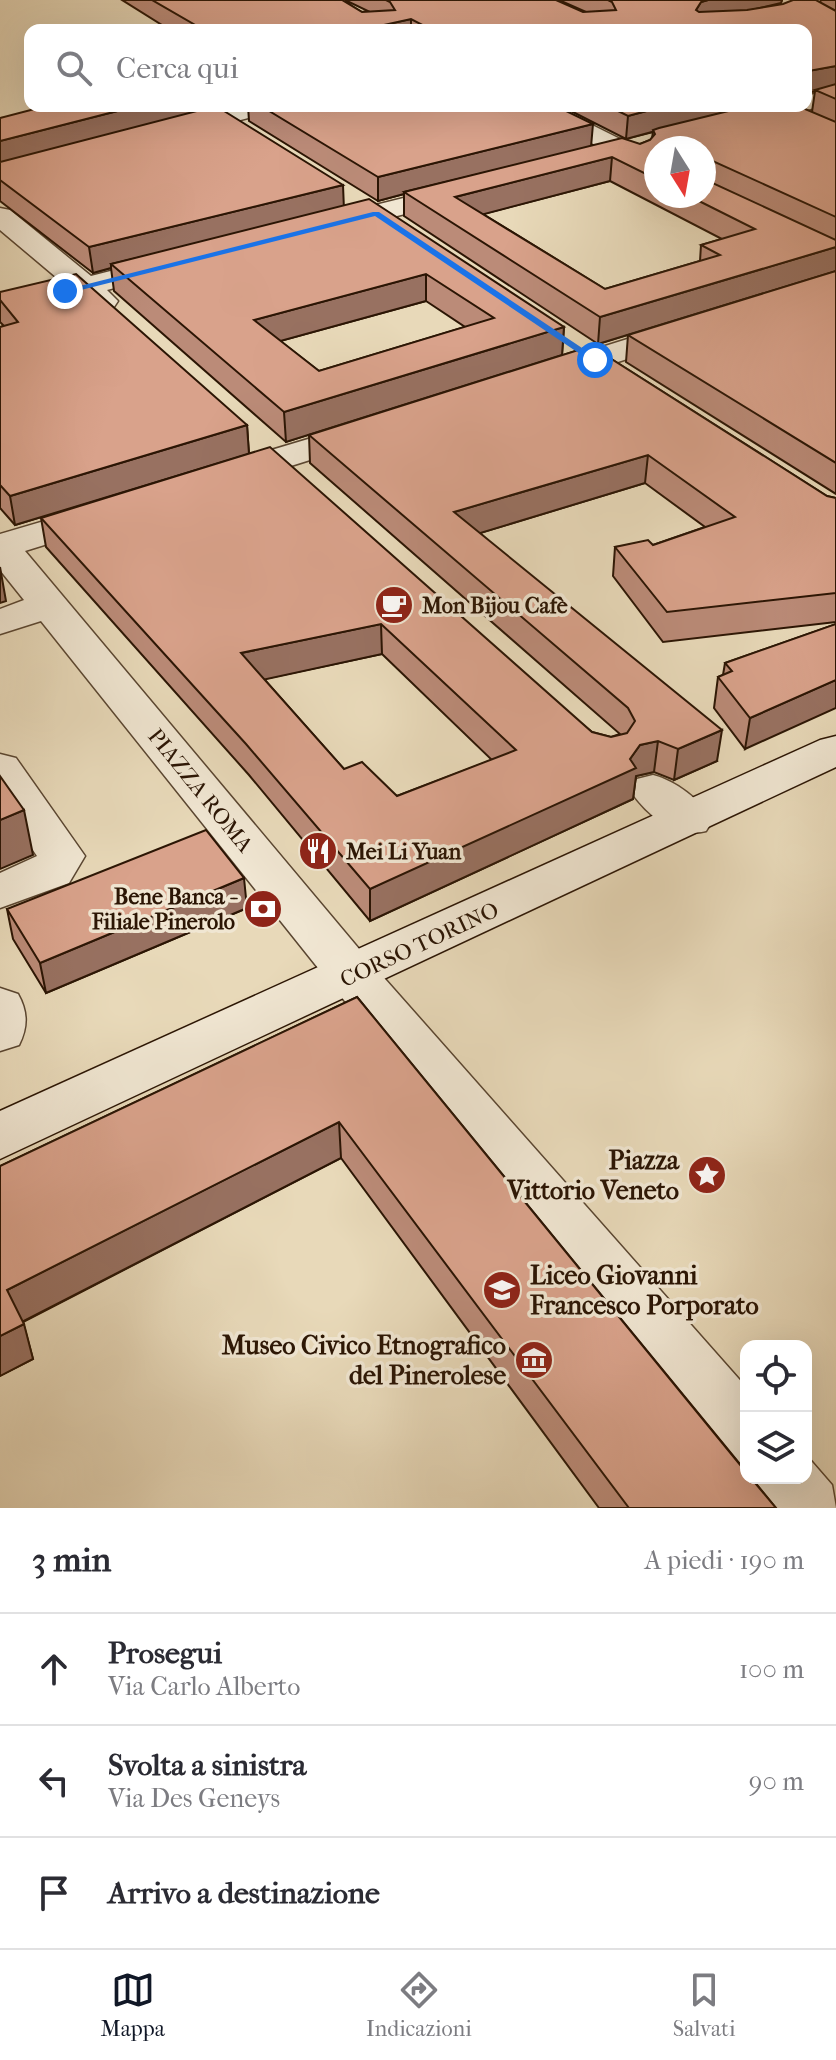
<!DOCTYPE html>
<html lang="it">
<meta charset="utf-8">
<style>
body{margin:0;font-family:"IM FELL French Canon",serif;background:#f7f7f7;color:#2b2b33}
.controls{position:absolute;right:24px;bottom:24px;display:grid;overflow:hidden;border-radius:16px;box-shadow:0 8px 32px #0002}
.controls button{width:72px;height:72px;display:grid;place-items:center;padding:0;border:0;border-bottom:2px solid #e1e1e2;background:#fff;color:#2b2b33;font:40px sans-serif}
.compass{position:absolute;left:644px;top:136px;width:72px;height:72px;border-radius:50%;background:#fff;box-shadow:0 8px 32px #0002;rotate:169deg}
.stop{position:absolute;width:24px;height:24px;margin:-18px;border:6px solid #1a73e8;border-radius:50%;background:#fff}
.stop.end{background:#1a73e8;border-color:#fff;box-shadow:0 2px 8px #0008}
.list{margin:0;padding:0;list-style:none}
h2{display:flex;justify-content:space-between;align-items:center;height:104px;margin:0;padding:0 32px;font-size:34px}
h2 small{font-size:26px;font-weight:400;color:#7c7c81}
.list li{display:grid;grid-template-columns:52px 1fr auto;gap:24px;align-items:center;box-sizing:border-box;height:112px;padding:0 32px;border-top:2px solid #e1e1e2}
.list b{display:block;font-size:30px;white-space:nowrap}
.list p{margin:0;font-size:26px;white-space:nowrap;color:#7c7c81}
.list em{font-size:26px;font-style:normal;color:#7c7c81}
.icon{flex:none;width:44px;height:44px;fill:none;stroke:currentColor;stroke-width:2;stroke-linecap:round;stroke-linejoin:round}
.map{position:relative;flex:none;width:836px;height:1508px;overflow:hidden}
.search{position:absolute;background:#fff;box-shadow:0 8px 32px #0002;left:24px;right:24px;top:24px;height:88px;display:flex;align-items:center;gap:20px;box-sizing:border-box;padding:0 28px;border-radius:16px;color:#7c7c81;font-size:30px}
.sheet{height:440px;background:#fff}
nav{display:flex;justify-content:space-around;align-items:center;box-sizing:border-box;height:112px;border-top:2px solid #e1e1e2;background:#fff;font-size:22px;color:#7c7c81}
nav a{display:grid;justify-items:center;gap:4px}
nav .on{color:#111827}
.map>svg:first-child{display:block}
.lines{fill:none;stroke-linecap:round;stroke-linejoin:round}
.minor-casing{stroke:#5a4631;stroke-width:3}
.secondary-casing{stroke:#2b1504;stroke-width:3}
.minor{fill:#f0e6d2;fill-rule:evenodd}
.secondary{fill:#f0e6d2;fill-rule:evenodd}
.wall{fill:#bb8b78;stroke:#2b1504;stroke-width:2;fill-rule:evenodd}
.shaded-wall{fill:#987161;stroke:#2b1504;stroke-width:2}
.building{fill:#d9a28b;stroke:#2b1504;stroke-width:2;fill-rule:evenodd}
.route{fill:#1a73e8}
.labels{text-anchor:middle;stroke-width:7;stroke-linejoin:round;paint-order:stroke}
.poi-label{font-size:22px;font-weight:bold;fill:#2b1504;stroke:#f0e6d2;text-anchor:start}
.street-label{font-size:22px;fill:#2b1504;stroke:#f0e6d2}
.near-poi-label{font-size:26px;font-weight:bold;fill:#2b1504;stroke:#f0e6d2;text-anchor:end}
</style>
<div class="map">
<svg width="836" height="1508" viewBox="0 0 836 1508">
<rect width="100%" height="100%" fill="#e8d9b9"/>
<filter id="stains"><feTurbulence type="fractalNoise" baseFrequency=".0025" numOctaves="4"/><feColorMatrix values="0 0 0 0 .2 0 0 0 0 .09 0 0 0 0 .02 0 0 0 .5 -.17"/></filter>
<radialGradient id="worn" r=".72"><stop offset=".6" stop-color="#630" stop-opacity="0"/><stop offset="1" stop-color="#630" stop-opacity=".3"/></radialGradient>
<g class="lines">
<g class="minor-casing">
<g id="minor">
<polygon points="836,89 836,103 806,110 796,106 806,106 806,96"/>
<polygon points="238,106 278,106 275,111 171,138 162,136 159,131 162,126"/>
<polygon points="523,106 554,106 656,157 656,175 526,111"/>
<polygon points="464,183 473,185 477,191 473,197 329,233 319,231 315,225 319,219"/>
<path d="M0,208L10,210L91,276L169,256L179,259L183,265L179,271L107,290L118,301L114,307C98,311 92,307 80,297L0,317V299L63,283L0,230Z"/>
<polygon points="685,321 696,323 700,330 696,337 549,384 538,381 533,374 538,367"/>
<polygon points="365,422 377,425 382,432 377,439 224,487 211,484 206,476 211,468"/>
<polygon points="102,504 115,507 120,515 115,523 25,551 370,962 746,1387 746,1466 723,1457 334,988 41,621 0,634 0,609 24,600 0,570 0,534"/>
<polygon points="0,754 16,758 85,856 69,883 0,908 0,873 37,856 0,802"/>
<path d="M653,775C676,781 700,800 713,820L706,831C676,839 647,816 630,790L637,779Z"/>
<path d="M0,988L18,994C28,1012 28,1027 19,1045L0,1051Z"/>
<polygon points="806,1455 832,1485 836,1508 766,1508 750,1478 806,1478"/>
</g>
</g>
<g class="secondary-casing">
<polygon id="secondary" points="836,736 836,767 0,1159 0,1111 820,740"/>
</g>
<use href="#minor" class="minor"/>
<use href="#secondary" class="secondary"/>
</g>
<g class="wall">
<path d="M122,0H342L362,12L368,11L345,0H556L583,12H586L559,0H782L781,3L766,7L820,2L821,0H836V494L626,362L628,335L737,301L598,344L404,216V194L378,201L249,121L248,106H556L592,145L640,144L650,140L652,138L653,132L626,139L561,106H748L812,112L815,91L806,93V30H170ZM656,148H704V196H656ZM610,181L722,239L701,245L700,261L605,289L483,214Z"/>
<path d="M218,108L343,206L564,327L562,355L286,442L114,291L111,268L93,273L0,201V118ZM426,301L465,327L319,371L280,341Z"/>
<path d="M0,292L247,425L249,454L592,732L611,737L620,734L310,463L309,435L591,346L827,496L836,498V622L663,642L613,576L615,547L653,545L705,527L645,483L480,533L717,761L674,780L654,772L636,776L633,799L370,921L249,775L46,547L41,518L150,484L15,525L0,508V327L4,326L0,322ZM382,654L492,760L397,796L344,769L264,679Z"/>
<polygon points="836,624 745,749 714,708 718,677 723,675 725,663"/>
<polygon points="247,908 46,993 13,939 7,909"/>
<polygon points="357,997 776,1508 599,1508 341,1158 23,1322 33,1359 0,1376 0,1166"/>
</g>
<g class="shaded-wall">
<polygon points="708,0 782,0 781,3 699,22 696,10 701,2"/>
<polygon points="411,19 411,30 361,30"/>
<polygon points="836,66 836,87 806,93 806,82 808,71"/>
<polygon points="137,106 226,106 0,166 0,141"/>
<polygon points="665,106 748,106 626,139 628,116"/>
<polygon points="593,124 591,147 404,192 404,194 378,201 378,177"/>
<polygon points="612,157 610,181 454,222 455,197"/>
<polygon points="343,185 344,210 111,264 111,268 93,273 89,247"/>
<polygon points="836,247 836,271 598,344 600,317"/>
<polygon points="426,274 426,301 255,348 254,320"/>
<polygon points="564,327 562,355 286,442 284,412"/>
<polygon points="247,425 249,454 15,525 10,496"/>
<polygon points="648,455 645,483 454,541 454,512"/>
<polygon points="0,567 6,601 0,603"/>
<polygon points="381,624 382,654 244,684 241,653"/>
<polygon points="836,680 836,708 745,749 750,718"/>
<polygon points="722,730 717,761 674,780 678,749"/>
<polygon points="658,741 654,772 636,776 633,799 370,921 370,889 630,759 640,745"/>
<polygon points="24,810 33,855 0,869 0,820"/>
<polygon points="244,878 247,908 46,993 40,963"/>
<polygon points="339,1122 341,1158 16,1325 7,1290"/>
<polygon points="24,1324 33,1359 0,1376 0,1336"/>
</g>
<g class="building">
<polygon points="152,0 342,0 362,12 395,10 390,2 386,0 556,0 583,12 616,10 612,2 608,0 708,0 701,2 696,10 699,12 747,10 783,4 793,0 816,0 836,11 836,66 808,71 806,81 806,30 432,30 411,19 361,30 204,30"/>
<polygon points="836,84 836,99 815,90"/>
<polygon points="46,106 137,106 0,141 0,118"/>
<polygon points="216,106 343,185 89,247 0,180 0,162"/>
<polygon points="261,106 556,106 593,124 378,177"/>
<polygon points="608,106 665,106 628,116"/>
<polygon points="749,106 798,106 836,122 836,217 704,157 704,162 704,148 656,148 656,179 612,157 455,197 605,289 720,255 701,245 755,229 689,196 704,196 704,179 836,240 836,247 600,317 404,192 622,138 640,144 650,140 655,134 653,130 659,128"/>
<path d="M369,199L564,327L284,412L111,264ZM426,274L494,318L319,371L254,320Z"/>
<polygon points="836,271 836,463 628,335"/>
<polygon points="76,274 247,425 10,496 0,485 0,327 18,322 0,300 0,292"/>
<path d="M591,346L827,496L836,498V593L667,612L615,547L648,540L653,545L735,517L648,455L454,512L722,730L678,749L658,741L640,745L630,759L636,768L370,889L246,744L41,518L270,447L592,732L611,737L627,733L635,721L628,708L309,435ZM381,624L516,750L397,796L362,762L344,769L241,653Z"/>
<polygon points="836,624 836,680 750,718 718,677 732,671 725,663"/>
<polygon points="0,776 24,810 0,820"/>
<polygon points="206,830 244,878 40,963 7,909"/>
<polygon points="357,997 746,1472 746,1478 751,1478 776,1508 629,1508 339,1122 7,1290 24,1324 0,1336 0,1166"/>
</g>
<polygon class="route" points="373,212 379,212 600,360 592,362 375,216 65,294 60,291"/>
<defs>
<g id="cafe-disc" transform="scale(2)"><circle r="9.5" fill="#8f2418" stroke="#f0e6d2"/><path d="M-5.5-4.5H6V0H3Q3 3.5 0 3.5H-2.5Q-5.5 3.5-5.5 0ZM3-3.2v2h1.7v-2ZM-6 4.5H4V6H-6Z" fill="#fff"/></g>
<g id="restaurant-disc" transform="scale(2)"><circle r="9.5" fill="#8f2418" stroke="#f0e6d2"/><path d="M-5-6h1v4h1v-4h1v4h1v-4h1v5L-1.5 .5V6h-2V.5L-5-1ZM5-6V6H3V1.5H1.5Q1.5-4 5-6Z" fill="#fff"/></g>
<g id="bank-disc" transform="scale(2)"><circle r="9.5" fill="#8f2418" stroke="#f0e6d2"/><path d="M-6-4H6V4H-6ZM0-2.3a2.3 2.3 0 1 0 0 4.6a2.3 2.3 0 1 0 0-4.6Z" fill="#fff"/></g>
<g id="sight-disc" transform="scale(2)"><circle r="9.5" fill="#8f2418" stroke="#f0e6d2"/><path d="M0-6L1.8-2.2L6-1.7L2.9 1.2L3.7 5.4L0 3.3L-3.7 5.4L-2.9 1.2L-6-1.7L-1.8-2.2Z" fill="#fff"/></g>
<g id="school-disc" transform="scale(2)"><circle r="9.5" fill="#8f2418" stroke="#f0e6d2"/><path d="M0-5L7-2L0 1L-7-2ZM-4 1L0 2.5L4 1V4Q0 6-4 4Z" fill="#fff"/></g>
<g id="museum-disc" transform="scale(2)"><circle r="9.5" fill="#8f2418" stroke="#f0e6d2"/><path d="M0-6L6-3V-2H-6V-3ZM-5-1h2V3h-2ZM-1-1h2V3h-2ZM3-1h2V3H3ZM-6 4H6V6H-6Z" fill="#fff"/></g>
</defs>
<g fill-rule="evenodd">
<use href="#cafe-disc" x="394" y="605"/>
<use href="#restaurant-disc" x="318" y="851"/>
<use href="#bank-disc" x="263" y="909"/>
<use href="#sight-disc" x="707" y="1175"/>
<use href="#school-disc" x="502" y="1290"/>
<use href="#museum-disc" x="534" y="1360"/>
</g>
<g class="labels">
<g class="poi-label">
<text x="422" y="613">Mon Bijou Cafè</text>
<text x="346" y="859">Mei Li Yuan</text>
<text x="235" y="904" text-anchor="end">Bene Banca -<tspan x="235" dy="25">Filiale Pinerolo</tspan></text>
</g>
<g class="street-label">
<text transform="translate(201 790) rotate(51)" y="8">PIAZZA ROMA</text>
<text transform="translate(419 944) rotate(-25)" y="8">CORSO TORINO</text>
</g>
<g class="near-poi-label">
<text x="679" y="1169">Piazza<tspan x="679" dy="30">Vittorio Veneto</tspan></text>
<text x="530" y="1284" text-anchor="start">Liceo Giovanni<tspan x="530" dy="30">Francesco Porporato</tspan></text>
<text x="506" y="1354">Museo Civico Etnografico<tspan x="506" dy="30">del Pinerolese</tspan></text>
</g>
</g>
<rect width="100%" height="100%" filter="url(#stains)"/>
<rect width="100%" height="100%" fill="url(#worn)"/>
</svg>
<div class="controls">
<button><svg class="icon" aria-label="locate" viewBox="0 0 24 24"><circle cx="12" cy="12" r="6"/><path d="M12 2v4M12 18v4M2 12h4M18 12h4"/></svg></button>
<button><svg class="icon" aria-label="layers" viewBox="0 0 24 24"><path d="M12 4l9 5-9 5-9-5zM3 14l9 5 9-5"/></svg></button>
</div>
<svg class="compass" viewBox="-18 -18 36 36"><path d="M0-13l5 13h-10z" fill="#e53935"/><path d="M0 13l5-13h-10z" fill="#7c7c81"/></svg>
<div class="stop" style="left:595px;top:360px"></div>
<div class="stop end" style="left:65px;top:291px"></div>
<div class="search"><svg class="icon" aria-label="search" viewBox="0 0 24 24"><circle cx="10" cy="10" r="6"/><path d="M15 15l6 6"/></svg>Cerca qui</div>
</div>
<section class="sheet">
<h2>3 min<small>A piedi · 190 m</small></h2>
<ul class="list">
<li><svg class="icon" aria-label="ahead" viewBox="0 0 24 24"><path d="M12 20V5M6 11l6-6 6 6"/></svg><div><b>Prosegui</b><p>Via Carlo Alberto</p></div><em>100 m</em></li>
<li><svg class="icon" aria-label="left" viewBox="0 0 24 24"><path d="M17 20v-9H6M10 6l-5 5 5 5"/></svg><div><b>Svolta a sinistra</b><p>Via Des Geneys</p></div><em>90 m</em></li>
<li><svg class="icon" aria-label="arrive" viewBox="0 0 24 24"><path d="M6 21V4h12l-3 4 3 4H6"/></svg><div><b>Arrivo a destinazione</b></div></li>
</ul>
</section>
<nav>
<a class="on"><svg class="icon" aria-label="map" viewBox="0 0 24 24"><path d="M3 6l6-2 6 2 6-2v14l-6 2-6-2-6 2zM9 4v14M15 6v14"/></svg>Mappa</a>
<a><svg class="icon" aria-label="directions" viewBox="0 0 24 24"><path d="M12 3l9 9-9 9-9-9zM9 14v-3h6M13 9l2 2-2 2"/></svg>Indicazioni</a>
<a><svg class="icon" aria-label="saved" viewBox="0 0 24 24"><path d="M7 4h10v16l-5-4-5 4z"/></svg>Salvati</a>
</nav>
